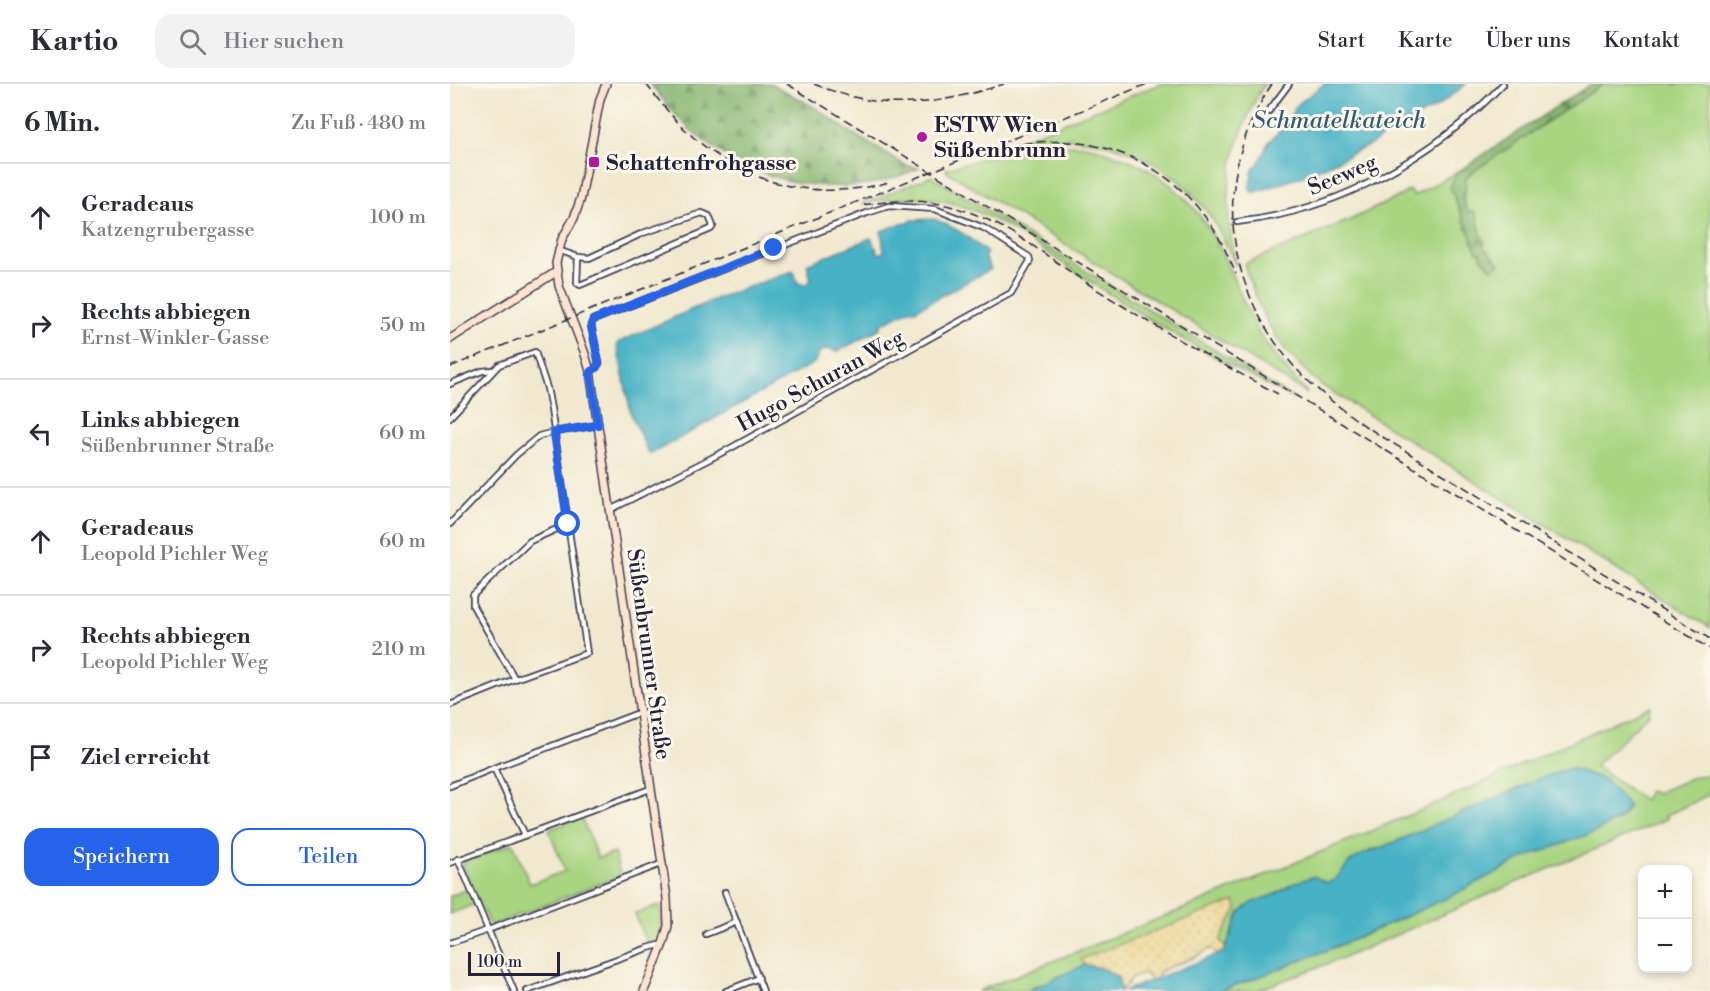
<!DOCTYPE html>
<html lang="de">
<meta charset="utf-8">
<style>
body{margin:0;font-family:"Libre Bodoni",serif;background:#f2f2f3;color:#2b2b33}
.controls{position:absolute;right:18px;bottom:18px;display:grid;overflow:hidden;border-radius:12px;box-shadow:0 3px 9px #0003}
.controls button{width:54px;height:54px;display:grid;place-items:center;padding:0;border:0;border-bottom:2px solid #e1e1e2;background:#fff;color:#2b2b33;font:30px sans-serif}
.scale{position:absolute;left:18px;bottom:15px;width:92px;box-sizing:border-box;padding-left:6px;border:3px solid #22223b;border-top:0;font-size:16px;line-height:21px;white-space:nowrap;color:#22223b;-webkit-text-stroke:4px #fbf7ec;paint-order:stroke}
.stop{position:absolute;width:18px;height:18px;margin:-14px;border:4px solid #2563eb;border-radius:50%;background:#fff}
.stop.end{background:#2563eb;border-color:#fff;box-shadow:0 2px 6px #0008}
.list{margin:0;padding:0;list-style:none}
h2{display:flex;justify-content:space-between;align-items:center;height:78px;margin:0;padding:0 24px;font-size:26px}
h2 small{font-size:20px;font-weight:400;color:#7c7c81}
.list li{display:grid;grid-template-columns:39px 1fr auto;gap:18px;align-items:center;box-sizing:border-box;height:108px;padding:0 24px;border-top:2px solid #e1e1e2}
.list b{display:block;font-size:22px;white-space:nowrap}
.list p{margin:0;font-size:20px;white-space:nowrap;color:#7c7c81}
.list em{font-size:20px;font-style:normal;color:#7c7c81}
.actions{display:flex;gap:12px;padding:18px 24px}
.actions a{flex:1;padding:14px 0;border:2px solid #2563eb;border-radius:18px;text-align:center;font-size:21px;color:#2563eb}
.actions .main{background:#2563eb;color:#fff}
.icon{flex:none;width:33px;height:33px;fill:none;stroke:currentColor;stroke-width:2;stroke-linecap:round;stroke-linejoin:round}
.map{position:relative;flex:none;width:1260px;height:907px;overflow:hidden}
header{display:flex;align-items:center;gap:36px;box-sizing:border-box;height:84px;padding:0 30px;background:#fff;border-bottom:2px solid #e1e1e2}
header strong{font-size:28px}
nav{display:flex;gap:33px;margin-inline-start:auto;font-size:21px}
.search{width:420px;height:54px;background:#f2f2f3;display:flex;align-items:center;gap:15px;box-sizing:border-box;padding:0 21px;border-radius:18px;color:#7c7c81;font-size:22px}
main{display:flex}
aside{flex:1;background:#fff}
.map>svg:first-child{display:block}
.grass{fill:#a9d581;stroke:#667c5e;stroke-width:1.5}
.forest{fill:url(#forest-firs);stroke:#546c55;stroke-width:1.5}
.sand{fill:url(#sand-dots);stroke:#887e6c;stroke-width:1.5}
.water{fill:#47b2c5;stroke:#346a80;stroke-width:1.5}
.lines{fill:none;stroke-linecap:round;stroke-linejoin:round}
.street-casing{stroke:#414051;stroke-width:8}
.secondary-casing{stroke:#414051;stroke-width:10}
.street{stroke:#fff;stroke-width:4.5}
.secondary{stroke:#fde4d0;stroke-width:7}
.rail{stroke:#22223b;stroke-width:1.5;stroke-dasharray:9 4.5;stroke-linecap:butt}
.route{stroke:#2563eb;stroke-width:8}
.poi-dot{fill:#b5179e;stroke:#fbf7ec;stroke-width:2}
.labels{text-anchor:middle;stroke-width:6;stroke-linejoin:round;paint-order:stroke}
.poi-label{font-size:22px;font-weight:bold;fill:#22223b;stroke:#fbf7ec;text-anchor:start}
.street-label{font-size:22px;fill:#22223b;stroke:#fbf7ec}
.water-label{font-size:24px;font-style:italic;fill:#315c72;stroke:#fbf7ec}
</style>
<header>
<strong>Kartio</strong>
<div class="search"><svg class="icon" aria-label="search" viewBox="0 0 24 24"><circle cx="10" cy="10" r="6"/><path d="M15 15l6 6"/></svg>Hier suchen</div>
<nav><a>Start</a><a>Karte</a><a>Über uns</a><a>Kontakt</a></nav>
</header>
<main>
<aside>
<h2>6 Min.<small>Zu Fuß · 480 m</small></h2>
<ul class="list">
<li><svg class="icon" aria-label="ahead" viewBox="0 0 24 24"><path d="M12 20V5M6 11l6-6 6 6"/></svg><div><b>Geradeaus</b><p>Katzengrubergasse</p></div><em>100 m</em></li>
<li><svg class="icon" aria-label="right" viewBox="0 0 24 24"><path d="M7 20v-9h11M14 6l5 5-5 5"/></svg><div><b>Rechts abbiegen</b><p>Ernst-Winkler-Gasse</p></div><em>50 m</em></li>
<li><svg class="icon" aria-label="left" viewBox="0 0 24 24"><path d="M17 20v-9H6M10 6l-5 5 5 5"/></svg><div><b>Links abbiegen</b><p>Süßenbrunner Straße</p></div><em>60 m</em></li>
<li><svg class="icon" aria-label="ahead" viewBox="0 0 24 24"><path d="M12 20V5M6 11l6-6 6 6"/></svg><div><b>Geradeaus</b><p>Leopold Pichler Weg</p></div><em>60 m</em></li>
<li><svg class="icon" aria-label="right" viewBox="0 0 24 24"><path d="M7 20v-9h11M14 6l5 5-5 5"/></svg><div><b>Rechts abbiegen</b><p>Leopold Pichler Weg</p></div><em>210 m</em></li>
<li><svg class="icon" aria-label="arrive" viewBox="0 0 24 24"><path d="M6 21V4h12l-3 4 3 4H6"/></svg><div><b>Ziel erreicht</b></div></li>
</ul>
<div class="actions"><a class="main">Speichern</a><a>Teilen</a></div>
</aside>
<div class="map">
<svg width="1260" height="907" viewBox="0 0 1260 907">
<defs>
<pattern id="forest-firs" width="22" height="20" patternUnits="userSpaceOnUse" patternTransform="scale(1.5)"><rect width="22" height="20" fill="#86b66f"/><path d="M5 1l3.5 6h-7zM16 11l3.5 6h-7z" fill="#6d945c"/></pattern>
<pattern id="sand-dots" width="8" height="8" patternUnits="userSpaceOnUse" patternTransform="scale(1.5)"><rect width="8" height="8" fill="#eeda9e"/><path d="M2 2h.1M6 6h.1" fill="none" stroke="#ccbb89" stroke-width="1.8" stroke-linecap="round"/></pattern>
</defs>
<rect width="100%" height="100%" fill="#fbf7ec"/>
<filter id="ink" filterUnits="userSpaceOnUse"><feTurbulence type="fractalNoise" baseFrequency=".0167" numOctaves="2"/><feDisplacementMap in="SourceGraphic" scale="12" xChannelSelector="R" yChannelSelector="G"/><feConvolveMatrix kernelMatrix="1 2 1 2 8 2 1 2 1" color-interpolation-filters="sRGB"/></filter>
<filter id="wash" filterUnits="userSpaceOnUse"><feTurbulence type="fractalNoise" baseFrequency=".008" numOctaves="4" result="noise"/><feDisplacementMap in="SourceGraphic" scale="24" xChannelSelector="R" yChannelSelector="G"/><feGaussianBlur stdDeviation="1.35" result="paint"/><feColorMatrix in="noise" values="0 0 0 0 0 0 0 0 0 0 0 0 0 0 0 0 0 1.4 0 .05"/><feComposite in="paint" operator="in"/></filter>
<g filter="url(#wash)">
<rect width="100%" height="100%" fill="#f1e9cf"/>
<g class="grass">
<path d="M710,0H815C807,10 803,21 798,33C774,83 775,129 786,182C778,164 770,145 758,129C712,66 640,45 566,58Z"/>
<path d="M1149,0H1260V544L871,301C862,293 852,284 844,275C818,249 806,214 794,180L900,136L950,112L959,106L964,112L1065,55Z"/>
<path d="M604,60C614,61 625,61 636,62C645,63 654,67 662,70C713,85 751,123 773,171C786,199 796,227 812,254C825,274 842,292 858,310L496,87V85C532,74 566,64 604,60Z"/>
<path d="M481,92L846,316C792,288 737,259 686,227C655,208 625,187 595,167C566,148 536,128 502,119C472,111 442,113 412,120Z"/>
<polygon points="1200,622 1199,630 1145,682 1194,716 1199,707 1207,709 1246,692 1260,691 1260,710 1215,732 1217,735 1063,800 893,874 805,907 769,907 814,891 900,857 995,815 1074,774 1145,748 1170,735 1154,695 1121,684 1096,692 931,764 923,765 900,778 885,797 877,800 842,800 828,809 790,828 776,864 770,856 787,824 632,875 635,881 576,907 528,907 748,819 974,725"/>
<polygon points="131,733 148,774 164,769 171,792 42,841 39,840 13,782 13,779 15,777 63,759 80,800 115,787 99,746"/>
<polygon points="18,805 25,820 0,830 0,812"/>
<path d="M210,821C211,829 212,852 207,858C205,859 199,861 197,861L185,830Z"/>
</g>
<g class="forest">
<path d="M200,0H322L364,23L397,46L455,81L469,84C392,120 306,101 243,48C226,34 214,16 200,0Z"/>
<path d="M1141,0H1154L1021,89L1015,95L1016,103L1013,115L1018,128L1024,127C1032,138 1026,145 1035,158L1034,164L1038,167L1050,180L1042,185L1031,173V169L1027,168L1000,103L1005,91L1037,68Z"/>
</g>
<polygon class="sand" points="785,817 787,824 770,856 776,864 774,868 767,871 761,864 745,873 708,888 710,893 701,897 695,889 683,893 671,907 667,893 652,884 635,881 631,875"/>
<g class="water">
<polygon points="874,0 1016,0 985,24 944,45 922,60 859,90 803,109 799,105 803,85 809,79 818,59 834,42 848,20"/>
<path d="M484,135C507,144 519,153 537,169L534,173L541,185L465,226H459L430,241L431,244L387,268L379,265L370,267L364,279L201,370L197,366L181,330L167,262L169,258L265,215L343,187L348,199L355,201L361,196L357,180L421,154L429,170L434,168L431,147L463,136Z"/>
<path d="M1121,684L1154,695L1179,722L1170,735L1145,748L1074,774L995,815L900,857L814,891L769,907H674L774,868L790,828L803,818L828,809L842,800L864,792L877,799C888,796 891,787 899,779C907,772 921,766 931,764L1096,692Z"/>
<polygon points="635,881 652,884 668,893 671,907 576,907"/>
</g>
</g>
<g filter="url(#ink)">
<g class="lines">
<g class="street-casing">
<g id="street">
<polyline points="818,28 839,0"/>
<path d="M787,138C888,127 984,73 1053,0"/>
<polyline points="108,166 128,173 139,174 193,149 252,129 259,132 263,142 261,145 130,201 127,199 128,173"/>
<polyline points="140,287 146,284 149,279 141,241 143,236 417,129 439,122 485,125 534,144 579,173 580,177 561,209 279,365 160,426"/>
<polyline points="0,300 32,287 43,286"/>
<polyline points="0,333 49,281 85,268 97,304 101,325 137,569 65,595 0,621"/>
<polyline points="0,440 66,371 89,352 104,348 148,341"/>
<polyline points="65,595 23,522 23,511 80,457 118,440"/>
<polyline points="44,684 75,751"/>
<polyline points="0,702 44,684 191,628"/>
<polyline points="8,775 64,907"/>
<polyline points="0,779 200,705"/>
<polyline points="275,808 313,907"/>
<polyline points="256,850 287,838"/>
<polyline points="0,859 38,846 211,780"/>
<polyline points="77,907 198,864 213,860"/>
<polyline points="276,907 309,894"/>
</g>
</g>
<g class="secondary-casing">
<g id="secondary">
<polyline points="156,0 150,15 131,114 124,134 112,155 106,179 109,202 134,267 140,287 217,814 218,842 213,860 194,907"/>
<polyline points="0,255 106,188"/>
</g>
</g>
<use href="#street" class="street"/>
<use href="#secondary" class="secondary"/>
<g class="rail">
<path d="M196,0C210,18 225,37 242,52C298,101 367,118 439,98"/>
<polyline points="337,0 1260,565"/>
<path d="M364,0C435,29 484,22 554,0"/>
<path d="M822,0C762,90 772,198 842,280C863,304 889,323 915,342L1260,555"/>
<path d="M560,62C636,46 713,72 758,137C770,153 778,172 786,190"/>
<path d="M414,121C447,115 482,115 513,126C562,142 604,178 646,205C705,243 766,277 828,310"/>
<polyline points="0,283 697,0"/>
</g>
</g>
</g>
<g class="lines" filter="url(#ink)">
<polyline class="route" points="118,440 104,348 148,341 140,288 146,284 149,279 141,241 143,236 324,164"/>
</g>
<g class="poi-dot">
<circle cx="472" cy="53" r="6"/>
<rect x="138" y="72" width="12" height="12" rx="3"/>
</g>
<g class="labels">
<g class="poi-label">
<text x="484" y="48">ESTW Wien<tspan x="484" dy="25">Süßenbrunn</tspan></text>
<text x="156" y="86">Schattenfrohgasse</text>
</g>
<g class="street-label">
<text transform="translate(892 90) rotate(-23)" y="8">Seeweg</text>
<text transform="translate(370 296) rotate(-29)" y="8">Hugo Schuran Weg</text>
<text transform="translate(200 570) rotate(82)" y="8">Süßenbrunner Straße</text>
</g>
<g class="water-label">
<text x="889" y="44">Schmatelkateich</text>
</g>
</g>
</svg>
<div class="controls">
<button>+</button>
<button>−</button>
</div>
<div class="scale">100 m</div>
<div class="stop" style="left:118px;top:440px"></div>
<div class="stop end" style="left:324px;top:164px"></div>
</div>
</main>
